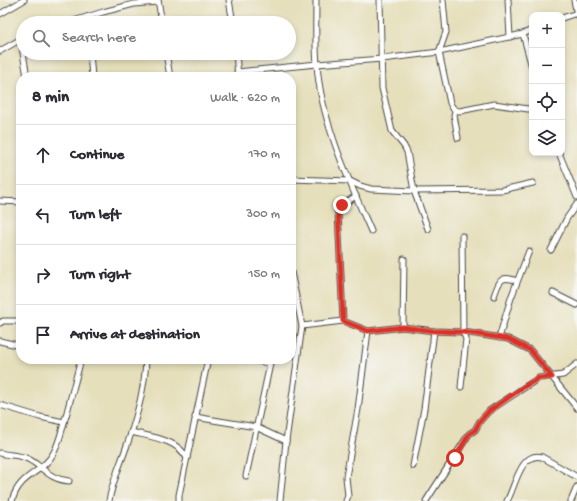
<!DOCTYPE html>
<meta charset="utf-8">
<style>
body{margin:0;font-family:"Gochi Hand",sans-serif;background:#f7f7f7;color:#2b2b33}
.controls{position:absolute;right:12px;top:12px;display:grid;overflow:hidden;border-radius:8px;box-shadow:0 2px 6px #0003}
.controls button{width:36px;height:36px;display:grid;place-items:center;padding:0;border:0;border-bottom:1px solid #e1e1e2;background:#fff;color:#2b2b33;font:20px sans-serif}
.stop{position:absolute;width:12px;height:12px;margin:-9px;border:3px solid #d93025;border-radius:50%;background:#fff}
.stop.end{background:#d93025;border-color:#fff;box-shadow:0 1px 4px #0008}
.list{margin:0;padding:0;list-style:none}
h2{display:flex;justify-content:space-between;align-items:center;height:52px;margin:0;padding:0 16px;font-size:17px}
h2 small{font-size:13px;font-weight:400;color:#7c7c81}
.list li{display:grid;grid-template-columns:26px 1fr auto;gap:12px;align-items:center;box-sizing:border-box;height:60px;padding:0 16px;border-top:1px solid #e1e1e2}
.list b{display:block;font-size:15px;white-space:nowrap}
.list em{font-size:13px;font-style:normal;color:#7c7c81}
.icon{flex:none;width:22px;height:22px;fill:none;stroke:currentColor;stroke-width:2;stroke-linecap:round;stroke-linejoin:round}
.map{position:relative;flex:none;width:577px;height:501px;overflow:hidden}
.search{position:absolute;background:#fff;box-shadow:0 2px 6px #0003;left:16px;top:16px;width:280px;height:44px;display:flex;align-items:center;gap:10px;box-sizing:border-box;padding:0 14px;border-radius:22px;color:#7c7c81;font-size:15px}
.panel{position:absolute;background:#fff;box-shadow:0 2px 6px #0003;left:16px;top:72px;width:280px;height:292px;border-radius:16px}
.map>svg:first-child{display:block}
.lines{fill:none;stroke-linecap:round;stroke-linejoin:round}
.minor-casing{stroke:#474641;stroke-width:7}
.minor{stroke:#fff;stroke-width:5}
.route{stroke:#d93025;stroke-width:5}
</style>
<div class="map">
<svg width="577" height="501" viewBox="0 0 577 501">
<rect width="100%" height="100%" fill="#f6f6f2"/>
<filter id="ink" filterUnits="userSpaceOnUse"><feTurbulence type="fractalNoise" baseFrequency=".025" numOctaves="2"/><feDisplacementMap in="SourceGraphic" scale="8" xChannelSelector="R" yChannelSelector="G"/><feConvolveMatrix kernelMatrix="1 2 1 2 8 2 1 2 1" color-interpolation-filters="sRGB"/></filter>
<filter id="wash" filterUnits="userSpaceOnUse"><feTurbulence type="fractalNoise" baseFrequency=".012" numOctaves="4" result="noise"/><feDisplacementMap in="SourceGraphic" scale="16" xChannelSelector="R" yChannelSelector="G"/><feGaussianBlur stdDeviation="0.9" result="paint"/><feColorMatrix in="noise" values="0 0 0 0 0 0 0 0 0 0 0 0 0 0 0 0 0 1.4 0 .05"/><feComposite in="paint" operator="in"/></filter>
<g filter="url(#wash)">
<rect width="100%" height="100%" fill="#e6dfbb"/>
</g>
<g filter="url(#ink)">
<g class="lines">
<g class="minor-casing">
<g id="minor">
<polyline points="158,0 162,23"/>
<polyline points="229,0 233,23"/>
<path d="M316,0C316,21 315,43 317,64C320,118 349,181 371,231"/>
<polyline points="380,0 382,88 392,131 404,146 407,152 414,191 428,229"/>
<path d="M443,0L446,32L439,52L450,103C452,108 455,111 460,111L494,104L528,109L532,108"/>
<polyline points="508,0 510,37"/>
<polyline points="574,0 577,15"/>
<polyline points="0,14 24,0"/>
<polyline points="87,17 87,23"/>
<polyline points="562,18 577,13"/>
<polyline points="67,23 103,12 134,4 158,2"/>
<polyline points="223,23 233,22"/>
<polyline points="523,34 532,67"/>
<polyline points="21,39 23,51"/>
<polyline points="0,51 23,38"/>
<polyline points="23,53 27,77"/>
<polyline points="90,53 92,77"/>
<polyline points="166,53 170,77"/>
<polyline points="236,53 238,77"/>
<polyline points="237,72 317,64 382,59 439,52 523,34 532,30"/>
<polyline points="455,111 454,115 458,138"/>
<polyline points="559,153 577,197"/>
<polyline points="291,179 350,181 360,186 371,189 414,191 502,190 533,183"/>
<polyline points="0,201 21,202"/>
<polyline points="551,250 567,218 577,204"/>
<polyline points="553,293 577,305"/>
<path d="M494,296C499,282 500,274 517,281"/>
<polyline points="343,321 338,212 342,205 356,196"/>
<polyline points="0,323 3,321 21,321"/>
<polyline points="302,326 343,321 368,331 403,327 434,331 463,332 508,339 530,350 577,408"/>
<polyline points="403,327 404,259"/>
<polyline points="499,338 511,298 529,251"/>
<polyline points="0,341 21,346"/>
<polyline points="461,387 466,339 463,332 462,236"/>
<polyline points="0,405 40,417 64,422"/>
<polyline points="195,417 256,427 286,441"/>
<path d="M131,432C151,437 177,439 187,458"/>
<path d="M0,453C10,456 18,454 28,459C44,467 48,479 69,481"/>
<polyline points="413,466 424,409 434,331"/>
<polyline points="246,476 270,364 252,359"/>
<path d="M12,501C19,474 42,474 53,454C60,442 62,428 66,416C71,397 76,378 81,359"/>
<path d="M109,501C112,483 120,465 126,448C136,420 145,390 146,359"/>
<polyline points="179,501 179,495 208,359"/>
<polyline points="280,501 286,441 302,326 291,272"/>
<polyline points="346,501 348,496 346,477 358,409 368,331"/>
<polyline points="426,501 469,434 475,430 480,421 489,411 525,387 539,378 563,375 577,364"/>
<path d="M507,501C515,488 520,451 542,457L577,477"/>
<polyline points="571,501 577,487"/>
</g>
</g>
<use href="#minor" class="minor"/>
</g>
</g>
<g class="lines" filter="url(#ink)">
<polyline class="route" points="342,205 338,212 343,321 368,331 403,327 434,331 463,332 508,339 530,350 552,377 539,378 525,386 489,411 480,421 475,430 469,434 455,458"/>
</g>
</svg>
<div class="controls">
<button>+</button>
<button>−</button>
<button><svg class="icon" aria-label="locate" viewBox="0 0 24 24"><circle cx="12" cy="12" r="6"/><path d="M12 2v4M12 18v4M2 12h4M18 12h4"/></svg></button>
<button><svg class="icon" aria-label="layers" viewBox="0 0 24 24"><path d="M12 4l9 5-9 5-9-5zM3 14l9 5 9-5"/></svg></button>
</div>
<div class="stop" style="left:455px;top:458px"></div>
<div class="stop end" style="left:342px;top:205px"></div>
<div class="search"><svg class="icon" aria-label="search" viewBox="0 0 24 24"><circle cx="10" cy="10" r="6"/><path d="M15 15l6 6"/></svg>Search here</div>
<section class="panel">
<h2>8 min<small>Walk · 620 m</small></h2>
<ul class="list">
<li><svg class="icon" aria-label="ahead" viewBox="0 0 24 24"><path d="M12 20V5M6 11l6-6 6 6"/></svg><div><b>Continue</b></div><em>170 m</em></li>
<li><svg class="icon" aria-label="left" viewBox="0 0 24 24"><path d="M17 20v-9H6M10 6l-5 5 5 5"/></svg><div><b>Turn left</b></div><em>300 m</em></li>
<li><svg class="icon" aria-label="right" viewBox="0 0 24 24"><path d="M7 20v-9h11M14 6l5 5-5 5"/></svg><div><b>Turn right</b></div><em>150 m</em></li>
<li><svg class="icon" aria-label="arrive" viewBox="0 0 24 24"><path d="M6 21V4h12l-3 4 3 4H6"/></svg><div><b>Arrive at destination</b></div></li>
</ul>
</section>
</div>
